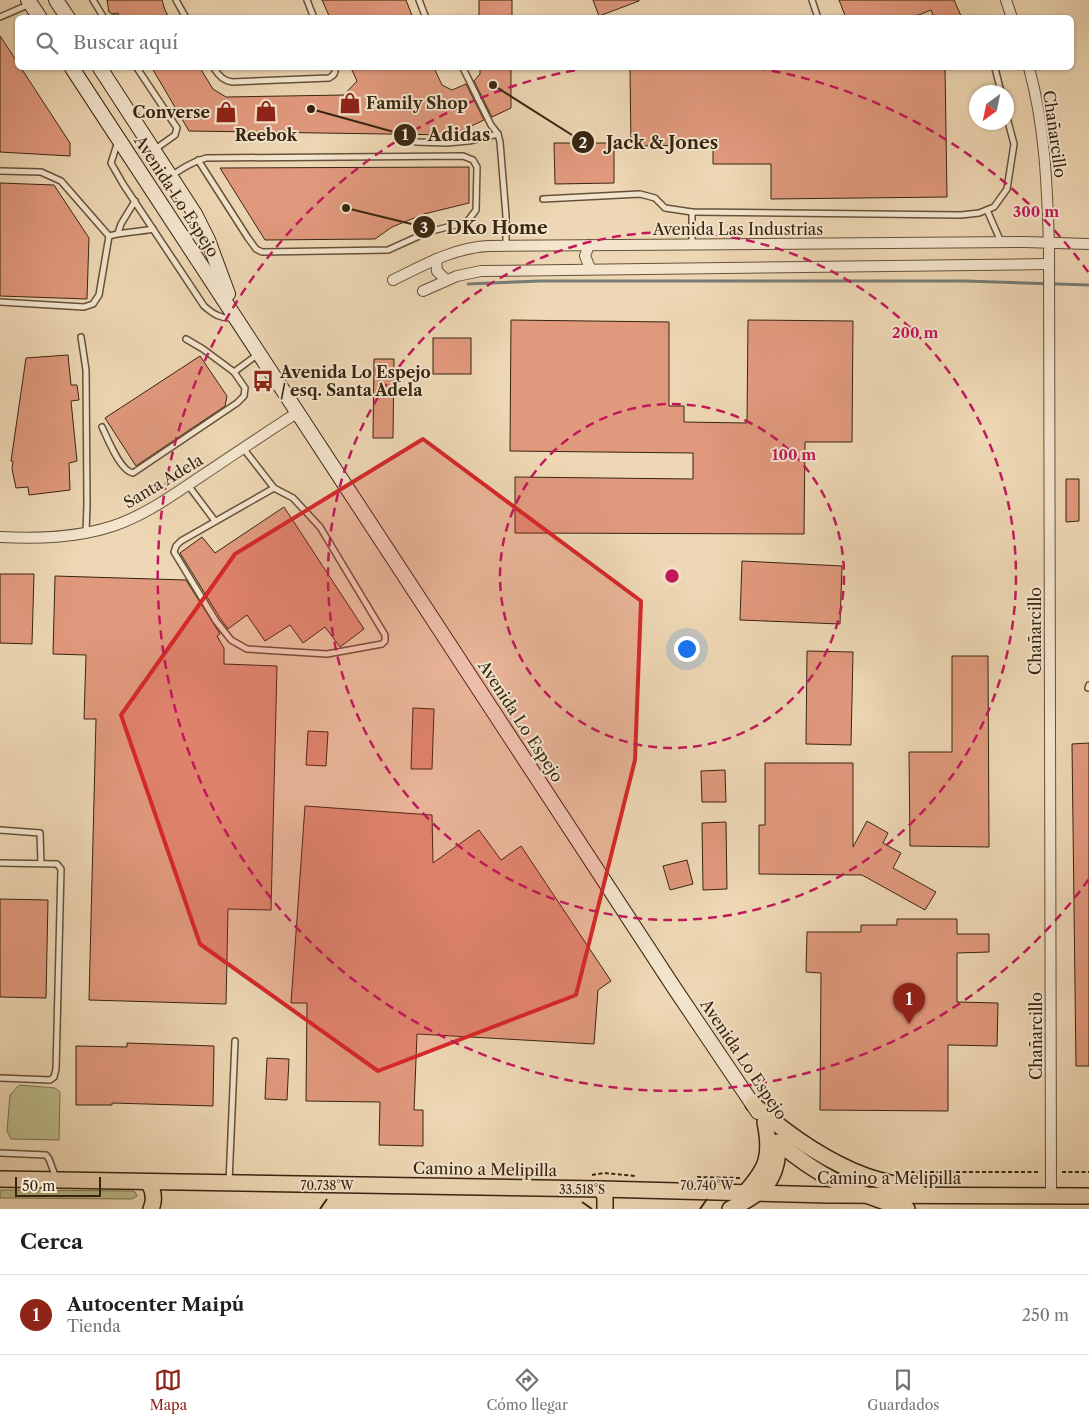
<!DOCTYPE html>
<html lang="es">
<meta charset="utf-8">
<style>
body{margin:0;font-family:"Libre Caslon Text",serif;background:#f2f2f2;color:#202124}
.compass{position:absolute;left:969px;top:85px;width:45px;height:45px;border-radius:50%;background:#fff;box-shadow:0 1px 4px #0004;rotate:213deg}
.scale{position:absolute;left:15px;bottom:12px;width:86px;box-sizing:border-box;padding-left:5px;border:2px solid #372510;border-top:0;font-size:14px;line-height:18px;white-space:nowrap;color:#372510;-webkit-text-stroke:4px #f4e5ce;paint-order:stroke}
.you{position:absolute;left:686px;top:648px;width:18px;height:18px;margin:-12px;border:4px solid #fff;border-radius:50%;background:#1a73e8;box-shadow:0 0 0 8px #1a73e833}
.badge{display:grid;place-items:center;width:32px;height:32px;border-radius:50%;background:#8f2418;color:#fff;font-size:16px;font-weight:700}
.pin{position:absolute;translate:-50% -41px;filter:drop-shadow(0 1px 2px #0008)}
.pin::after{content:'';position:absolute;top:26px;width:18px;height:15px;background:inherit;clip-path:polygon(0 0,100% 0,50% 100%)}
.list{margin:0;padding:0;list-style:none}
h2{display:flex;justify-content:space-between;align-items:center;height:65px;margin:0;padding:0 20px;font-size:21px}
h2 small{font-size:16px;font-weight:400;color:#757577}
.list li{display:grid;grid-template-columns:32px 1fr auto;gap:15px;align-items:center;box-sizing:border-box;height:80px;padding:0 20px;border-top:1px solid #e0e0e0}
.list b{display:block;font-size:19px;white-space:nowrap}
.list p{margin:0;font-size:16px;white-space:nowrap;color:#757577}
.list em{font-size:16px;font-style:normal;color:#757577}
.icon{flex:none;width:28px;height:28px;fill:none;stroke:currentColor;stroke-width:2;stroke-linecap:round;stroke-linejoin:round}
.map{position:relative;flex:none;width:1089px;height:1209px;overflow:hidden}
.search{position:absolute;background:#fff;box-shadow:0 1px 4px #0004;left:15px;right:15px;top:15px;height:55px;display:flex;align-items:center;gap:12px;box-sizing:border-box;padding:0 18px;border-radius:8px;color:#757577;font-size:19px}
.sheet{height:145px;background:#fff}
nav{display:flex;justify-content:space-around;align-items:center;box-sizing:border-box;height:70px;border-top:1px solid #e0e0e0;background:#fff;font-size:14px;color:#757577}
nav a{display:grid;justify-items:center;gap:2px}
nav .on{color:#8f2418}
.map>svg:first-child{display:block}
.green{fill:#bcbd8a;stroke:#7a714d}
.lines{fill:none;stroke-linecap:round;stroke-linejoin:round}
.stream{stroke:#757d75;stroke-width:3}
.building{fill:#e1997d;stroke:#372510}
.service-casing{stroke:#655239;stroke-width:8}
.minor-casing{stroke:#655239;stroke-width:12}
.secondary-casing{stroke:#372510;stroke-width:16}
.primary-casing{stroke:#372510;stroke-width:18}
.path{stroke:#372510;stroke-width:2;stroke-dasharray:4 2.5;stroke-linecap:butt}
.service{stroke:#f4e5ce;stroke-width:5}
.minor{stroke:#f4e5ce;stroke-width:10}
.secondary{stroke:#f4e5ce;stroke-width:14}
.primary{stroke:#eed7b4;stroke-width:15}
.marked{fill:#d62828;fill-opacity:0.2;stroke:#d62828;stroke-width:4;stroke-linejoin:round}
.ticks{fill:none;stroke:#372510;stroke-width:2}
.ring{fill:none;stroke:#c2185b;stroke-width:2.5;stroke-dasharray:9 6}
.labels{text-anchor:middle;stroke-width:4;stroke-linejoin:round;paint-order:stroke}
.poi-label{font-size:16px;font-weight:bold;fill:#372510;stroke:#f4e5ce;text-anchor:start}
.street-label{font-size:16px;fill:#372510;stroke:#f4e5ce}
.ticks-label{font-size:12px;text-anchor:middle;fill:#372510;stroke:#f4e5ce;stroke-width:4;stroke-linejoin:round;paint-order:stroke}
.centre{fill:#c2185b;stroke:#f4e5ce;stroke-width:2.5}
.ring-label{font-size:15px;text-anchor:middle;font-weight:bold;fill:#c2185b;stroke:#f4e5ce;stroke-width:4;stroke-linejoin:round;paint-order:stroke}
.leader{fill:none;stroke:#372510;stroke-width:2}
.callout-dot{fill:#372510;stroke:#f4e5ce;stroke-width:2}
.mark-label{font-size:15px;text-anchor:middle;font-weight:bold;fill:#fff}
.callout-label{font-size:18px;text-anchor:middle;font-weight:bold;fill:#372510;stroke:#f4e5ce;stroke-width:4;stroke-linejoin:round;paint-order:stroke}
</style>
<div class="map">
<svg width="1089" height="1209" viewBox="0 0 1089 1209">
<rect width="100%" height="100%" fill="#eed7b4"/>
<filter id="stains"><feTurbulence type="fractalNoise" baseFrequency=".004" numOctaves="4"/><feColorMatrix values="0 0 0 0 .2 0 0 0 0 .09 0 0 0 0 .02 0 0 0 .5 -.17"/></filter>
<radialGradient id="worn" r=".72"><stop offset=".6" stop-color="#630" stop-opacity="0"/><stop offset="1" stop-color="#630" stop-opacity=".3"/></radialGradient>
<g class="green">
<polygon points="19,1085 55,1088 60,1092 59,1140 11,1139 7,1131 10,1095"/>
<polygon points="0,1190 133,1191 135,1192 137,1196 132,1199 0,1198"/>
</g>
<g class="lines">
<polyline class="stream" points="468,284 540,281 965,281 1089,285"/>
</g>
<g class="building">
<polygon points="107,0 162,0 165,10 169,18 120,18 118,13 112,14 109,12"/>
<polygon points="322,0 406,0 413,18 330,18"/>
<rect x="479" y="0" width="33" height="18"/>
<polygon points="593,0 639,0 639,1 599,16"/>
<polygon points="839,0 954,0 962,18 934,18 931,10 911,18 846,18"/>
<polygon points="0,36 18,63 18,68 21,68 70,143 70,156 0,152"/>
<polygon points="152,68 200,68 213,89 226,97 344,95 357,81 351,68 434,68 442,85 452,90 466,84 484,120 452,135 189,131"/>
<polygon points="480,68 511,68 511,108 492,117 474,81 480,74"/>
<polygon points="630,68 945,68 947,197 771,199 771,164 713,164 713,145 631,146"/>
<polygon points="554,143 614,143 614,183 555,184"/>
<polygon points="469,167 469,203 424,214 392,227 375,239 265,240 220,168"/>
<polygon points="0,183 54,185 89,238 87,299 0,296"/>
<polygon points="511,320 669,322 669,406 684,406 684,422 747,423 748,320 853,321 852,442 805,442 804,534 515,533 515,477 693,479 693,453 510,451"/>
<rect x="433" y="338" width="38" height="36"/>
<polygon points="68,355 71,385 77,385 79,400 71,401 77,461 69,463 70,490 29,495 28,487 16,488 12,469 13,461 11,461 26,358"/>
<polygon points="200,356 227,396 225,406 136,466 105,418"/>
<polygon points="374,359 394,359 393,438 373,438"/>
<polygon points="1066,479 1079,479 1079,521 1066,522"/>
<polygon points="284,507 364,629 340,647 325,627 303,643 290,625 265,641 247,615 228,629 220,618 180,553 202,537 215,553"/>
<polygon points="742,561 842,566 840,624 740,620"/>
<polygon points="0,574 34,574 32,644 0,643"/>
<polygon points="55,576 186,580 220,634 217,636 224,648 224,664 277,666 271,910 228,909 226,1004 89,1000 96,719 84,719 86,655 53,654"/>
<polygon points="807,651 853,652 851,745 806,744"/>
<polygon points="952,656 988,656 989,847 910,846 909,752 952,752"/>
<polygon points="413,708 434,709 432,769 411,769"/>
<polygon points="308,731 328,732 326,766 306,765"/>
<polygon points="1089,743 1089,1066 1076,1066 1072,744"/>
<polygon points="765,763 853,763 853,847 867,821 888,833 883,843 901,853 893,868 936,892 925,910 862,875 759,874 759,825 765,825"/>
<polygon points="725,770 726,802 702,802 701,771"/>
<polygon points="305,806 432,815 433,863 479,830 501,860 521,846 611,981 598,990 594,1044 417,1034 414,1110 423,1110 423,1146 379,1145 380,1102 306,1101 307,1003 291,1003"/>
<polygon points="726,822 727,889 703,890 702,823"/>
<polygon points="687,860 693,884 670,890 663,866"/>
<polygon points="0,899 48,900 46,998 0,997"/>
<polygon points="897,919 957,919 957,934 989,934 989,952 957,953 957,1002 998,1003 997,1046 948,1045 948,1111 820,1110 821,973 806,972 807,932 861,932 861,925 897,925"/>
<polygon points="127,1043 214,1046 213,1106 112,1103 112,1105 76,1105 76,1046 127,1047"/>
<polygon points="267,1058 289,1059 287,1100 265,1099"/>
</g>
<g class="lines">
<g class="service-casing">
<g id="service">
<polyline points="93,0 104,18"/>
<polyline points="176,0 186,18"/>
<polyline points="307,0 314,18"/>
<polyline points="419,0 426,18"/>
<polyline points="812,0 818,18"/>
<polyline points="0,17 30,4"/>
<polyline points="114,18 116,17"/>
<polyline points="137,68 177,128 175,135 154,150"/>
<path d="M214,68C218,75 223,81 232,82L329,78C333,76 336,73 335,68"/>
<polyline points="463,68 491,125 498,134 500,142 506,216 506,246"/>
<polyline points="995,68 1001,92"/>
<path d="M118,141L111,163L123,184L204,306C213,314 221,319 233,318"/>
<polyline points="416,142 447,143 469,141 498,134"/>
<polyline points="0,171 41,172 61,181 109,236"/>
<path d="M171,176C183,168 192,162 206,158L463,156L473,160L477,167L476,210L467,222L428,232L388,250L262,252L256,249L248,238L198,160"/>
<polyline points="543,199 640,194 655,198 665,208 692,212 961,215 979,213 994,207 1007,189 1014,144 1006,114"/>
<polyline points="987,210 1001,242"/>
<polyline points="692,212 692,244"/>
<polyline points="118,233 121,224 135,201"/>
<path d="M109,236C123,232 139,232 153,229"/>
<polyline points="0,302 84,307 93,304 99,295 109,236"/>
<polyline points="81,337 86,370 87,504 86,533"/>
<polyline points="186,339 203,349 234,372"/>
<path d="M102,427C108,439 120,471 133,473L237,403L244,396L245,388L234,372L257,355"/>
<polyline points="243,448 274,488 293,498 320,527 385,635 385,641 382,644 327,654 247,649 231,640 216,621 174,552 176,546 181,541 274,488"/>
<polyline points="188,485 215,521"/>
<polyline points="1088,688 1089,685"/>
<polyline points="0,830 40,833 41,863"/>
<polyline points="0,863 57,864 61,869 56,1069 54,1077 50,1080 0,1078"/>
<polyline points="0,1153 46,1155 49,1159 56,1178"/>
<polyline points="229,1182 235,1041"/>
</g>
</g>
<g class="minor-casing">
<g id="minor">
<polyline points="1006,0 1012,18"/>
<path d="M1029,68C1045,126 1047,184 1049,244L1051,1196"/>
<polyline points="589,245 585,256 590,268"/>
<polyline points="436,259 437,271 446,280"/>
<path d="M393,280C424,265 453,248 488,246L1024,242L1089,244"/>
<polyline points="423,291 457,276 481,271 1049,264"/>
<path d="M0,537C38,539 76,538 113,526C146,515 174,494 203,475C234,454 266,433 298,412"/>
</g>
</g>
<g class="secondary-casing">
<g id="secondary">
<polyline points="28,0 40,18"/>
<polyline points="56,0 68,18"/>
<polyline points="72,68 675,989 758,1112"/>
<polyline points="100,68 195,214 208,240 228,294"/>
</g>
</g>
<g class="primary-casing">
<g id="primary">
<path d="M753,1104C787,1134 823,1160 866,1176C883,1182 901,1185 918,1191"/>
<path d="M778,1142C820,1178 855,1193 907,1209"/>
<polyline points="0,1179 601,1189 829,1195 1089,1196"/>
<path d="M149,1183C154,1192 155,1200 151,1209"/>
<polyline points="601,1189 605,1197 605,1209"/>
<path d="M744,1194C767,1168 772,1157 765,1122"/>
<path d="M730,1209C762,1194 779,1181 778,1142"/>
</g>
</g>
<g class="path">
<polyline points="904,1172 1039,1172"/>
<polyline points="1062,1172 1089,1172"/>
<polyline points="592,1175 604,1173 635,1176"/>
<polyline points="697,1177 740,1178"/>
</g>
<use href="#service" class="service"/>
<use href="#minor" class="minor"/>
<use href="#secondary" class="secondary"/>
<use href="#primary" class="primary"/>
</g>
<path class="marked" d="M423,439L641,601L635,760L576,995L378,1071L200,944L121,715L235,554Z"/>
<path class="ticks" d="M582,1202L592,1209M320,1209L327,1199M700,1209L707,1199"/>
<g class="ring">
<circle cx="672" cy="576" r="172"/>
<circle cx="672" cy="576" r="344"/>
<path d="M1089 879A515 515 0 1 1 587 68M757 68A515 515 0 0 1 1089 273"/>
</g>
<defs>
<g id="shop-bare" transform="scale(1.725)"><path d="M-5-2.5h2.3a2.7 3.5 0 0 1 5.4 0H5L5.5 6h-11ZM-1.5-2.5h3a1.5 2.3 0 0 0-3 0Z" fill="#8f2418" stroke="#f4e5ce" stroke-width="2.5" paint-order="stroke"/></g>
<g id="bus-bare" transform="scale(1.725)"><path d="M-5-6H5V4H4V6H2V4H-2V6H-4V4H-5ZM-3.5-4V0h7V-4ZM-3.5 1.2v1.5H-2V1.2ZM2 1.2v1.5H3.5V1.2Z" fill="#8f2418" stroke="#f4e5ce" stroke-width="2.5" paint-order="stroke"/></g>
</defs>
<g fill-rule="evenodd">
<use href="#shop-bare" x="350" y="103"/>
<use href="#shop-bare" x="266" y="111"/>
<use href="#shop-bare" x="226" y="112"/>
<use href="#bus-bare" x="263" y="381"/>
</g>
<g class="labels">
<g class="poi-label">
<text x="366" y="109">Family Shop</text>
<text x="210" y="118" text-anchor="end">Converse</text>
<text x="266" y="141" text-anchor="middle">Reebok</text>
<text x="280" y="378">Avenida Lo Espejo<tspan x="280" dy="18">/ esq. Santa Adela</tspan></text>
</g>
<g class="street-label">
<text transform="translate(1055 134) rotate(82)" y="6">Chañarcillo</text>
<text transform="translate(177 196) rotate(57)" y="6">Avenida Lo Espejo</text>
<text x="738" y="235">Avenida Las Industrias</text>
<text transform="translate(163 481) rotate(-31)" y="6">Santa Adela</text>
<text transform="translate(1035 631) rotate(-90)" y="6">Chañarcillo</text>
<text transform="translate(521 721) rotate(57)" y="6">Avenida Lo Espejo</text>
<text transform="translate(1036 1036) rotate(-90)" y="6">Chañarcillo</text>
<text transform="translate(744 1059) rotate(56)" y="6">Avenida Lo Espejo</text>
<text transform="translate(485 1169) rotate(1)" y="6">Camino a Melipilla</text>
<text x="889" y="1184">Camino a Melipilla</text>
</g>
</g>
<g class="ticks-label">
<text x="327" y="1190">70.738°W</text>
<text x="707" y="1190">70.740°W</text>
<text x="582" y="1194">33.518°S</text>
</g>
<circle cx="672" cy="576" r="8" class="centre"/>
<g class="ring-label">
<text x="1036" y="217">300 m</text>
<text x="915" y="338">200 m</text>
<text x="794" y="460">100 m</text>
</g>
<path class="leader" d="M311 109L405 135M493 85L583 142M346 208L424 227"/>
<g class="callout-dot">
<circle cx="311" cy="109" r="5"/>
<circle cx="493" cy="85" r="5"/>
<circle cx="346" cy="208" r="5"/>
<circle cx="405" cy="135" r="12"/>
<circle cx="583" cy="142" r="12"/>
<circle cx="424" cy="227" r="12"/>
</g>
<g class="mark-label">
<text x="405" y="140">1</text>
<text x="583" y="148">2</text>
<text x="424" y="233">3</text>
</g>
<g class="callout-label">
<text x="459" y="141">Adidas</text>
<text x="662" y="149">Jack &amp; Jones</text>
<text x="497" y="234">DKo Home</text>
</g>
<rect width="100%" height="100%" filter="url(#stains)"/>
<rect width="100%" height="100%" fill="url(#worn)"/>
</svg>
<svg class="compass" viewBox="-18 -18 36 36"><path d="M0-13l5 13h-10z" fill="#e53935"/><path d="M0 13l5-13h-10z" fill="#757577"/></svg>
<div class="scale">50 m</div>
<div class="you"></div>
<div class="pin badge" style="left:909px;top:1024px">1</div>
<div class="search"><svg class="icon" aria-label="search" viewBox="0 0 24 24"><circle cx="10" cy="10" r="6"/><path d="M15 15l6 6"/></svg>Buscar aquí</div>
</div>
<section class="sheet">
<h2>Cerca<small></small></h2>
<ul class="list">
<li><span class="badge">1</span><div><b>Autocenter Maipú</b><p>Tienda</p></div><em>250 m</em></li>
</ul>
</section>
<nav>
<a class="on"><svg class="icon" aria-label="map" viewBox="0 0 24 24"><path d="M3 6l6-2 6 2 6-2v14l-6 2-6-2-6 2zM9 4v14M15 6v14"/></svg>Mapa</a>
<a><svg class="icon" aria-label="directions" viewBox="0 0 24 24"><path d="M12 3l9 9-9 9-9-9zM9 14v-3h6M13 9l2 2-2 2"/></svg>Cómo llegar</a>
<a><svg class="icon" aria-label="saved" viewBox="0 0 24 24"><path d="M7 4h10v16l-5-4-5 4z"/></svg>Guardados</a>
</nav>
